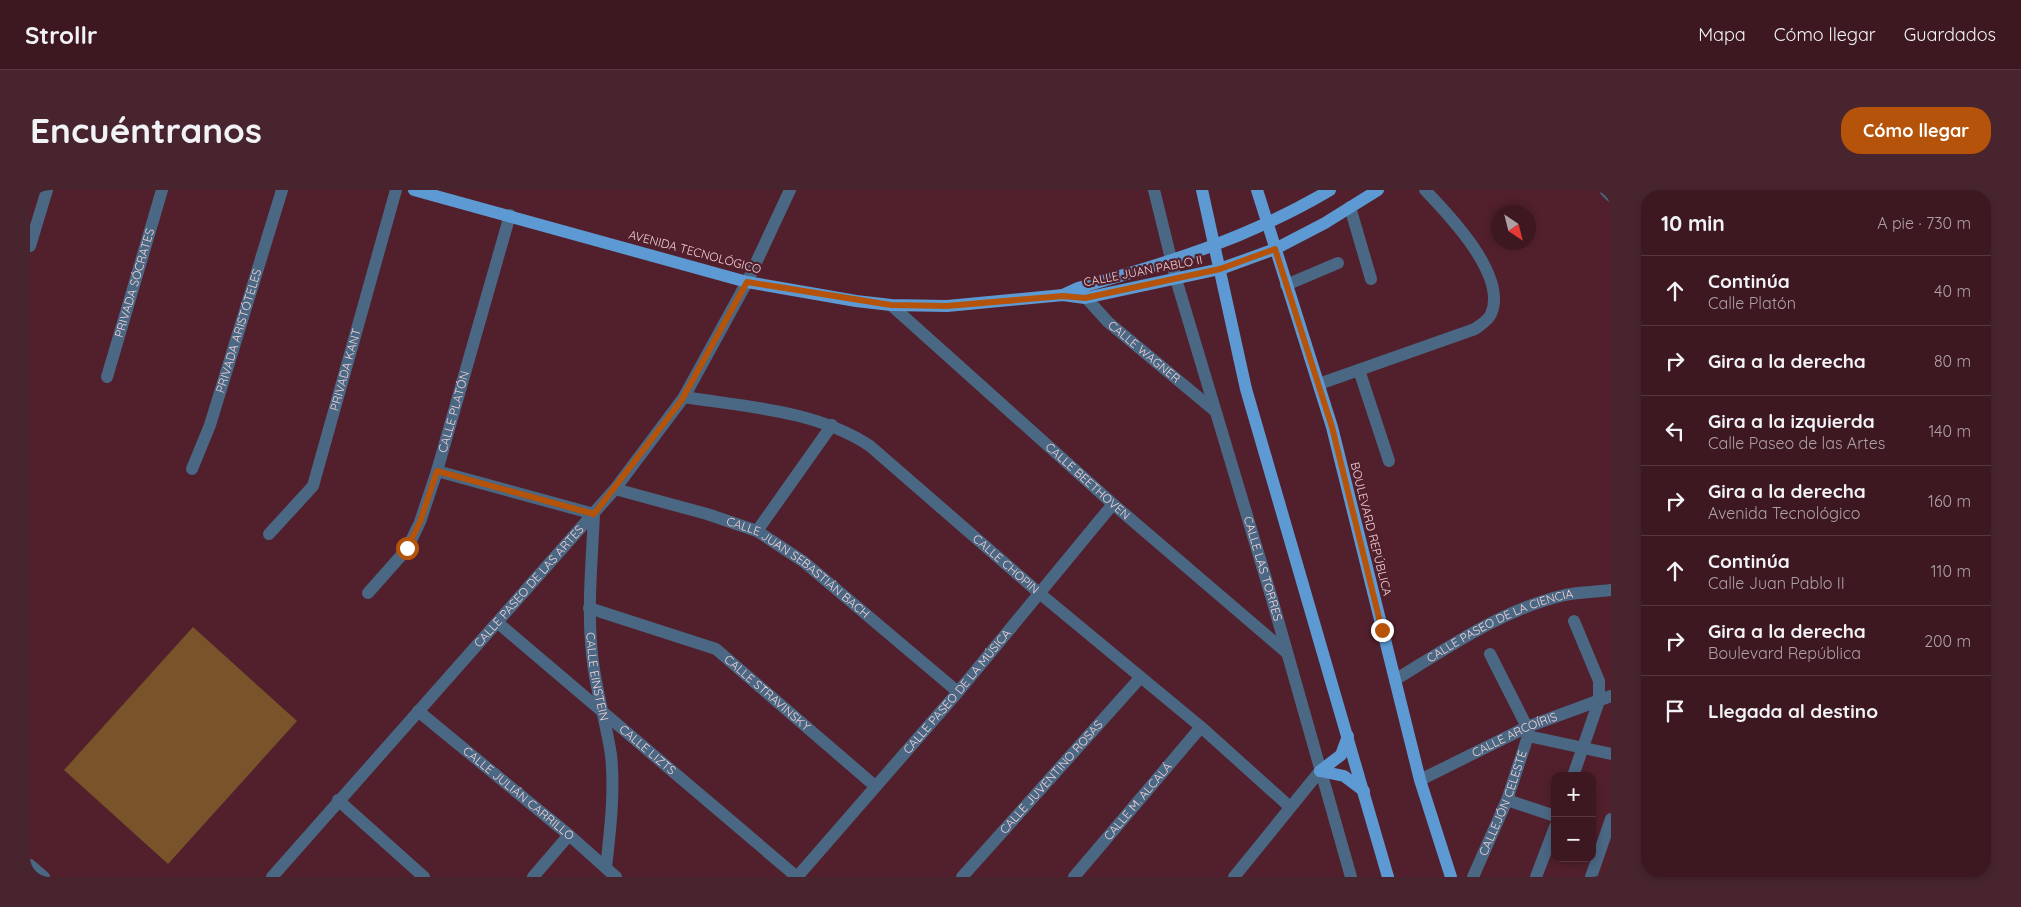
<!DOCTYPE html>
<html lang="es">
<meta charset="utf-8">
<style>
body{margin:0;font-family:Quicksand,sans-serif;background:#48252e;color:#f1f3f6}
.controls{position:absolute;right:15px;bottom:15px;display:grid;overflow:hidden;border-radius:10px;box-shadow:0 2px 8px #0003}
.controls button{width:45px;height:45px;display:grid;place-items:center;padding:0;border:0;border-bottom:1px solid #56373f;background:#3d1821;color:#f1f3f6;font:25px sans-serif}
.compass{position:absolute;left:1461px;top:15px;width:45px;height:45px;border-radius:50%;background:#3d1821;box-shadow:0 2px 8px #0003;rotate:145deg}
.stop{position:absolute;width:15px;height:15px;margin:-11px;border:4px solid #b45309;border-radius:50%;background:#fff}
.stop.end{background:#b45309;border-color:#fff;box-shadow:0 1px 5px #0008}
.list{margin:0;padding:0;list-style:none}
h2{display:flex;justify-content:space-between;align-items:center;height:65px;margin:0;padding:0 20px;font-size:21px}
h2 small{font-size:16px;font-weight:400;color:#ada0a5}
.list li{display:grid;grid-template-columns:32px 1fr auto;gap:15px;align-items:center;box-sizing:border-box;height:70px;padding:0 20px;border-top:1px solid #56373f}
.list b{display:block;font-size:19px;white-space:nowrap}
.list p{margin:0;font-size:16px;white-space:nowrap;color:#ada0a5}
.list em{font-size:16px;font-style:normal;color:#ada0a5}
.icon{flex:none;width:28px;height:28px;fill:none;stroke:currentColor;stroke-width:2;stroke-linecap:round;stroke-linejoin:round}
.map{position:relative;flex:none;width:1581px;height:687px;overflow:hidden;border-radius:20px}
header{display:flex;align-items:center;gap:30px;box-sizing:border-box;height:70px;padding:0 25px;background:#3d1821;border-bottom:1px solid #56373f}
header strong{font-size:24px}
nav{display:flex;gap:28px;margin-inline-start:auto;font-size:18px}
.intro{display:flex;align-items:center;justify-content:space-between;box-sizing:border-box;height:120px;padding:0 30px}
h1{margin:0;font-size:35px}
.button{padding:12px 22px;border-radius:20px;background:#b45309;color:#fff;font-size:18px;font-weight:700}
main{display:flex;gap:30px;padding:0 30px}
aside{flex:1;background:#3d1821;border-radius:20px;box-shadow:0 2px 8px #0003}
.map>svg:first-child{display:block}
.green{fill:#79542a}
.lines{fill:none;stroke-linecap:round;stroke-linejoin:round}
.minor{stroke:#4a6783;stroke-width:12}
.major{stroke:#5d99d2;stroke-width:12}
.route{stroke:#b45309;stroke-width:6}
.labels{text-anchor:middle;stroke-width:4.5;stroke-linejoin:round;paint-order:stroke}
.street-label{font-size:12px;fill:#f1d1d6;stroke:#51202c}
</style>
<header>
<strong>Strollr</strong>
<nav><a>Mapa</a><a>Cómo llegar</a><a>Guardados</a></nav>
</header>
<div class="intro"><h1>Encuéntranos</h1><a class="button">Cómo llegar</a></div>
<main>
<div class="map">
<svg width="1581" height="687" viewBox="0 0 1581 687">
<rect width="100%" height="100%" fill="#51202c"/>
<polygon class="green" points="163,437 267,531 138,674 34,580"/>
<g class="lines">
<g class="minor">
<path id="s1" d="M1124,0L1146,89L1242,409L1321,687"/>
<polyline points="1575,0 1581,6"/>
<polyline points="1320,17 1341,89"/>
<polyline points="0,56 17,0"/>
<polyline points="1256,95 1308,73"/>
<path id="s2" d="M1049,100L1078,132L1185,221"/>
<path id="s3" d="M861,115L1083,314L1257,463"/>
<polyline points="1329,180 1359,271"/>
<path id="s4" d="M77,187L132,0"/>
<path d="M1289,194L1445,139C1450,135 1458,131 1461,124C1478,86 1419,25 1395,0"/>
<path id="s5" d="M654,207C716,217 786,220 840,256L1008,402L1171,537L1260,617"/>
<path id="s6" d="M162,279L180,235L252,0"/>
<path id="s7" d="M407,281L564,324C562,371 557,417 562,464C565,498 576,531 581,565C585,602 580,641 576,678"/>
<path id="s8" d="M585,299L677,324L727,341L774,372L928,502"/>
<polyline points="727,341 802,235"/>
<path id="s9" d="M239,344L283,296L366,0"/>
<path id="s10" d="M338,403L377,359L390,332L407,281L480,25"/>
<path id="s11" d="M559,418L686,459L845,596"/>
<path id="s12" d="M468,433L767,687"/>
<path id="s13" d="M1365,490C1419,457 1473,419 1535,405C1550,402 1566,402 1581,400"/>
<path id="s14" d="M388,521L539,645L586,687"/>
<polyline points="1498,546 1581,564"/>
<polyline points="1543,586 1569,511 1569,491 1544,431"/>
<path id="s15" d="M1390,590L1497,537L1581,506"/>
<polyline points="308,610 394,687"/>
<polyline points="1477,610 1525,626"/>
<polyline points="0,675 14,687"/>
<path id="s16" d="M242,687L585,299L654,207L717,92L760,0"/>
<polyline points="503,687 539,645"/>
<path id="s17" d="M767,687L928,502L1083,314"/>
<path id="s18" d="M932,687L1110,488"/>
<path id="s19" d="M1044,687L1171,537"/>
<polyline points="1204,687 1290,581"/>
<path id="s20" d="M1443,687L1477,610L1498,546L1497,537L1460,464"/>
<polyline points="1506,687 1525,637"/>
<polyline points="1561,687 1581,629"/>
</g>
<g class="major">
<polyline points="384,0 717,92 826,111 861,115 917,116 1033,105 1055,108 1190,79 1245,59 1295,33 1348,0"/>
<polyline points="1172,0 1216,199 1358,687"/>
<polyline points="1227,0 1302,237 1390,590 1421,687"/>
<path d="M1033,105L1048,98C1138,73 1219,48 1300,0"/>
<polyline points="1290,581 1314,586 1334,601"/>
<polyline points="1290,581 1311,565 1318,546"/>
</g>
</g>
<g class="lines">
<polyline class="route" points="377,358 390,332 407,281 564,324 651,211 717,92 861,115 917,116 1033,106 1055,108 1190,79 1245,59 1302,237 1352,440"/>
</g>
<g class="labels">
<g class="street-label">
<text transform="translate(665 62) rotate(15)" y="4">AVENIDA TECNOLÓGICO</text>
<text transform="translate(1113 81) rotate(-11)" y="4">CALLE JUAN PABLO II</text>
<text dy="4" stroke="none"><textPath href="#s4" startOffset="98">PRIVADA SÓCRATES</textPath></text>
<text dy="4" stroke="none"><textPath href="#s6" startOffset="146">PRIVADA ARISTÓTELES</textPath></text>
<text dy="4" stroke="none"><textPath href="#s2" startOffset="90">CALLE WAGNER</textPath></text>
<text dy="4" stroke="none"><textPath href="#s9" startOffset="186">PRIVADA KANT</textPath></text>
<text dy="4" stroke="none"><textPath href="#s10" startOffset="204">CALLE PLATÓN</textPath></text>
<text dy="4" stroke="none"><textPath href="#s3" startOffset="264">CALLE BEETHOVEN</textPath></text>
<text transform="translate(1341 339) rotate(76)" y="4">BOULEVARD REPÚBLICA</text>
<text dy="4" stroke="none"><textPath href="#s5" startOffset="374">CALLE CHOPIN</textPath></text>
<text dy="4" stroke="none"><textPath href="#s1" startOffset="394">CALLE LAS TORRES</textPath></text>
<text dy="4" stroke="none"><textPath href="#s8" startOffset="202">CALLE JUAN SEBASTIÁN BACH</textPath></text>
<text dy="4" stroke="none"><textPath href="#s16" startOffset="388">CALLE PASEO DE LAS ARTES</textPath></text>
<text dy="4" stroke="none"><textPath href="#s13" startOffset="119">CALLE PASEO DE LA CIENCIA</textPath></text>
<text dy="4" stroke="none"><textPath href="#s7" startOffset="326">CALLE EINSTEIN</textPath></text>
<text dy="4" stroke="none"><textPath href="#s17" startOffset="245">CALLE PASEO DE LA MÚSICA</textPath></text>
<text dy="4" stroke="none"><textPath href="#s11" startOffset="201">CALLE STRAVINSKY</textPath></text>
<text dy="4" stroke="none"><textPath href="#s15" startOffset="105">CALLE ARCOÍRIS</textPath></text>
<text dy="4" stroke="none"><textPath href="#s12" startOffset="196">CALLE LIZTS</textPath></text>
<text dy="4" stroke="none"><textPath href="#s18" startOffset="134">CALLE JUVENTINO ROSAS</textPath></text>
<text dy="4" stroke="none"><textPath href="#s14" startOffset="130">CALLE JULIÁN CARRILLO</textPath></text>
<text dy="4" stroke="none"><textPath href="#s19" startOffset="99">CALLE M. ALCALÁ</textPath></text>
<text dy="4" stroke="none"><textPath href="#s20" startOffset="80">CALLEJÓN CELESTE</textPath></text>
</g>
</g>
</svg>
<div class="controls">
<button>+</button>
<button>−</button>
</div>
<svg class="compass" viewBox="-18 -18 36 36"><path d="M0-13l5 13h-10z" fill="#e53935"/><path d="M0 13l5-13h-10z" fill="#ada0a5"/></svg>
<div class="stop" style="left:377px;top:358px"></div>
<div class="stop end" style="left:1352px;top:440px"></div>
</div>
<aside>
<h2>10 min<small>A pie · 730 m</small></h2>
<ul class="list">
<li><svg class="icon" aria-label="ahead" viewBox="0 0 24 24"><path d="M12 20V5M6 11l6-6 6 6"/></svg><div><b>Continúa</b><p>Calle Platón</p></div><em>40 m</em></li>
<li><svg class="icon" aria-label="right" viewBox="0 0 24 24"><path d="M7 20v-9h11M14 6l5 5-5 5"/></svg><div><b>Gira a la derecha</b></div><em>80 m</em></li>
<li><svg class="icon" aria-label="left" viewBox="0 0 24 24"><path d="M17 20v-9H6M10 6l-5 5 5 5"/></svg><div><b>Gira a la izquierda</b><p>Calle Paseo de las Artes</p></div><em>140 m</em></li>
<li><svg class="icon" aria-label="right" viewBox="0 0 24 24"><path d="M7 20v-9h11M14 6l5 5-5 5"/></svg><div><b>Gira a la derecha</b><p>Avenida Tecnológico</p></div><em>160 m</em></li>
<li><svg class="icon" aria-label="ahead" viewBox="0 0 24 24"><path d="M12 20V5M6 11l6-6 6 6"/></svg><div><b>Continúa</b><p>Calle Juan Pablo II</p></div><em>110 m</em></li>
<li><svg class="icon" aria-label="right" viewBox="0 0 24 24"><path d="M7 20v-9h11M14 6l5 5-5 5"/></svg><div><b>Gira a la derecha</b><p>Boulevard República</p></div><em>200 m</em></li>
<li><svg class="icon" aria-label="arrive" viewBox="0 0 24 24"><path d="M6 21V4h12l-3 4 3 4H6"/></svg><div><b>Llegada al destino</b></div></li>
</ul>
</aside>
</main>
